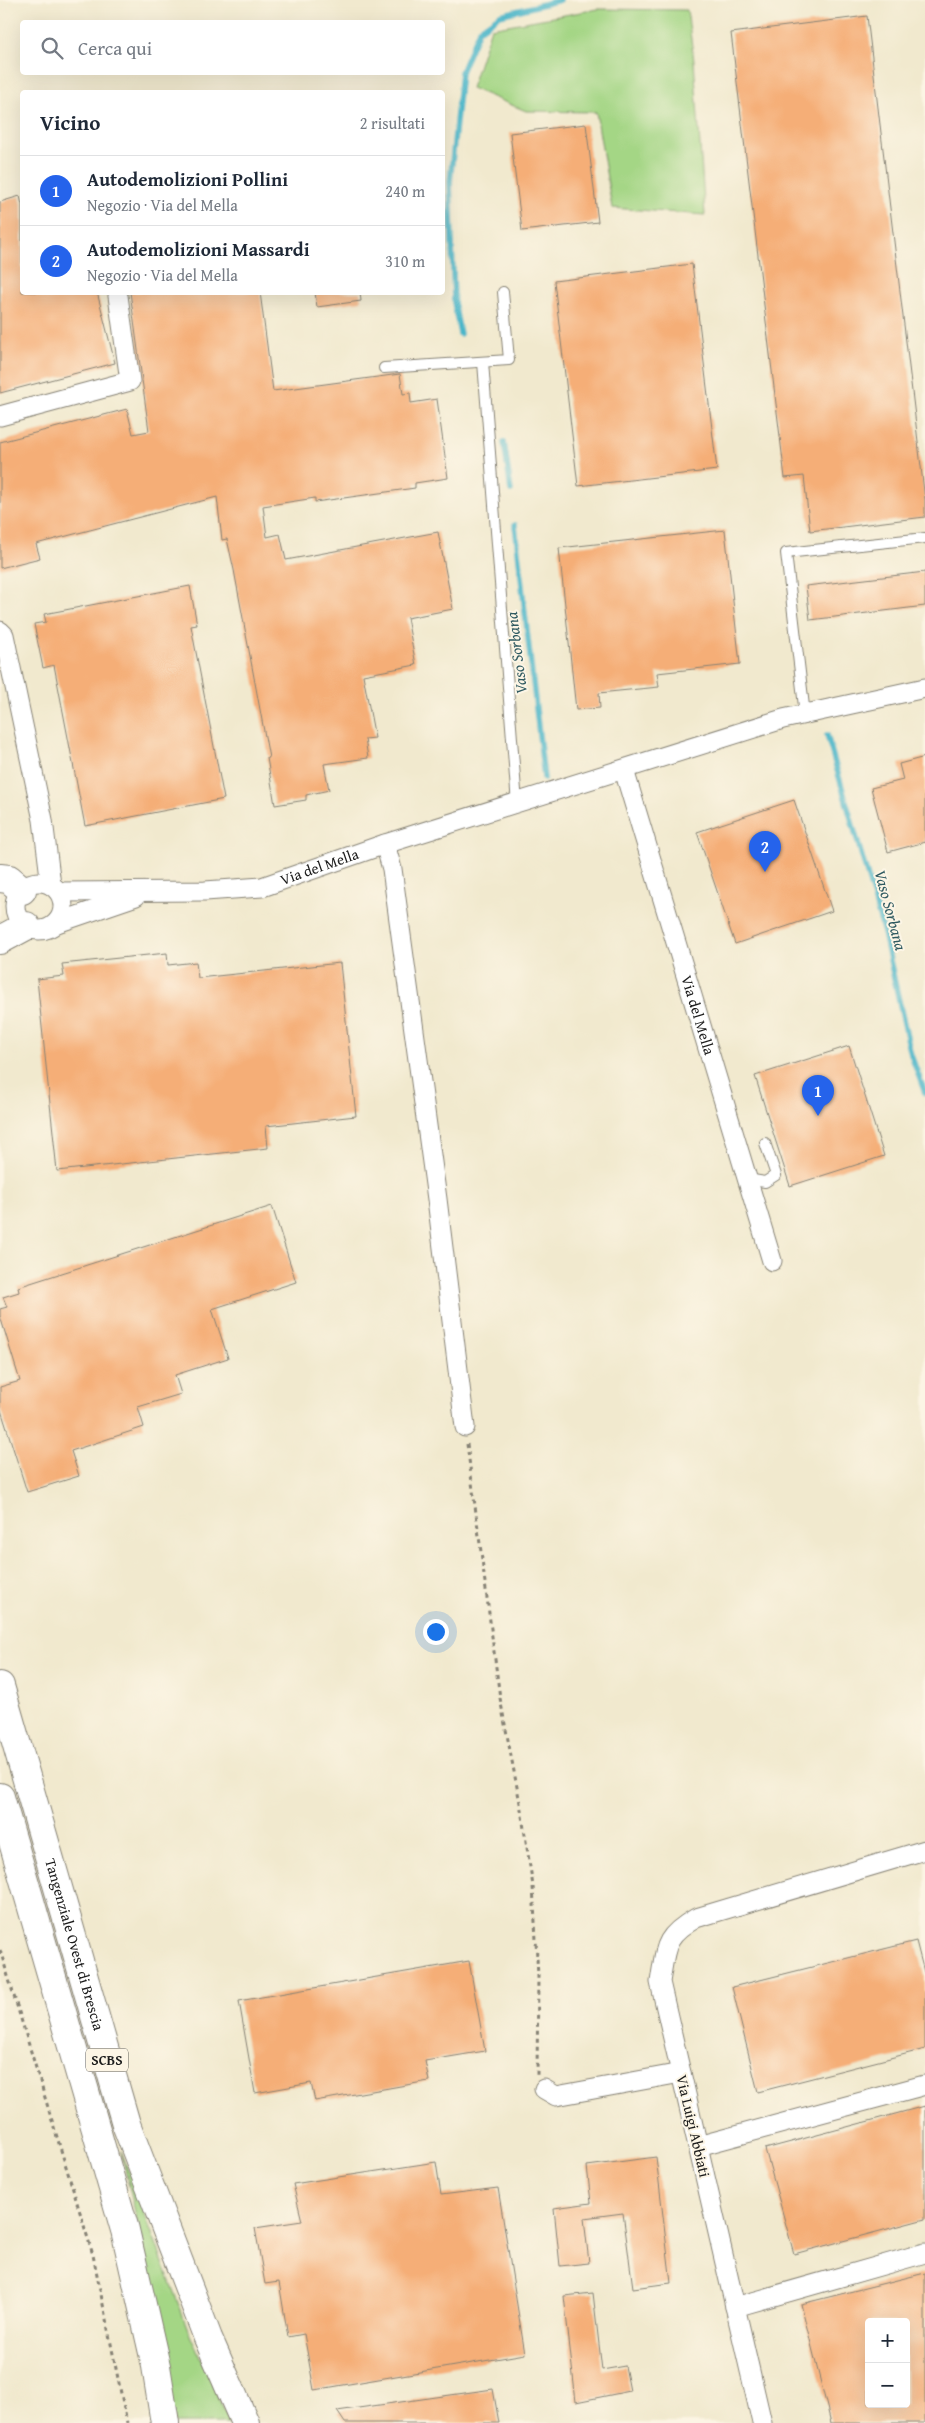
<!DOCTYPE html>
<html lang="it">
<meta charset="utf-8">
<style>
body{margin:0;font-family:"Gentium Book Plus",serif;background:#f6f6f7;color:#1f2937}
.controls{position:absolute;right:15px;bottom:15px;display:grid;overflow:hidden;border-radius:5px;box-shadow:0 5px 20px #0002}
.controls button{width:45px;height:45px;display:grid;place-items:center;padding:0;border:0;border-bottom:1px solid #e0e1e3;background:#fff;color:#1f2937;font:25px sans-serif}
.you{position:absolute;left:435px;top:1631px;width:18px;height:18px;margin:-12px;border:4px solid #fff;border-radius:50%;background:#1a73e8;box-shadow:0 0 0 8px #1a73e833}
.badge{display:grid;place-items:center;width:32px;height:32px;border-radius:50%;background:#2563eb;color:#fff;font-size:16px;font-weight:700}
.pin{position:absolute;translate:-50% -41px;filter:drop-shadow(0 1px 2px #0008)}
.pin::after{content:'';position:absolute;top:26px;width:18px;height:15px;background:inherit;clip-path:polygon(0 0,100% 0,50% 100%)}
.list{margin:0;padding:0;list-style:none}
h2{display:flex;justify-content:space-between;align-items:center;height:65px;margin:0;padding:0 20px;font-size:21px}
h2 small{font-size:16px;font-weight:400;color:#747a83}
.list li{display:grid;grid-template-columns:32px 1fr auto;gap:15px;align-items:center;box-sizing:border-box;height:70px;padding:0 20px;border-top:1px solid #e0e1e3}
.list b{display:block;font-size:19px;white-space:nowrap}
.list p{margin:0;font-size:16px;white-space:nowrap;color:#747a83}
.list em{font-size:16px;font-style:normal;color:#747a83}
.icon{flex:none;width:28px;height:28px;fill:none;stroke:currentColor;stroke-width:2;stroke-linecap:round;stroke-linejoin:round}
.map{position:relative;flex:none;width:925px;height:2423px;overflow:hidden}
.search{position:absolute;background:#fff;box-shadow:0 5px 20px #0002;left:20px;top:20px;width:425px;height:55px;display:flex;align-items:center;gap:12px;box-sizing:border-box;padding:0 18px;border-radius:5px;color:#747a83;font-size:19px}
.panel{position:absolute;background:#fff;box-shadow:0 5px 20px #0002;left:20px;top:90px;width:425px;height:205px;border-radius:5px}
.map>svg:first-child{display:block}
.green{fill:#a4d685;stroke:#607950}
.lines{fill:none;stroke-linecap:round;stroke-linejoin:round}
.stream{stroke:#4cb6c9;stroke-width:5.5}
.building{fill:#f5ae77;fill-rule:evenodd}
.service-casing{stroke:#868275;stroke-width:12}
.minor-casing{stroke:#868275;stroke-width:21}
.primary-casing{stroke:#868275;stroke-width:30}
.path{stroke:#868275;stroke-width:3;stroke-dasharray:4 4;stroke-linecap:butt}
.service{stroke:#fff;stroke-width:10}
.minor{stroke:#fff;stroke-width:19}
.primary{stroke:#fff;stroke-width:28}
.labels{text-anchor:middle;stroke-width:4;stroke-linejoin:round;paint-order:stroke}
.shield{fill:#fcf5e5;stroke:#5f5d58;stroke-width:1}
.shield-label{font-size:14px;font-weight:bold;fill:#1c1c1c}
.street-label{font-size:15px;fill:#1c1c1c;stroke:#fcf5e5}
.water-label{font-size:16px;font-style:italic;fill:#2f5a61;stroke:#fcf5e5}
</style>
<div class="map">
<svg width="925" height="2423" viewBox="0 0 925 2423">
<rect width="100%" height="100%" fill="#fcf5e5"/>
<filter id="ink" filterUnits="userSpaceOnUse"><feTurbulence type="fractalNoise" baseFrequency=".02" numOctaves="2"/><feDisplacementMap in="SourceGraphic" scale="10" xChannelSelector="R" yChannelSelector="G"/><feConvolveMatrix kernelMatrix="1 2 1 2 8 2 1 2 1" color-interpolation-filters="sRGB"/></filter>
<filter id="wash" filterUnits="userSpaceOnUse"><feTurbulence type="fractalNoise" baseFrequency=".0096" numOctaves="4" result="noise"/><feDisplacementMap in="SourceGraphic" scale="20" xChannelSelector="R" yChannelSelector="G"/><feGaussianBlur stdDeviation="1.12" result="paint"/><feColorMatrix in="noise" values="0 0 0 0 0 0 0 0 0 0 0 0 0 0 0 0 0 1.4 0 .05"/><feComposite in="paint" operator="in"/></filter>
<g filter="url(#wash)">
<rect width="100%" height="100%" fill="#f1e9ce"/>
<g class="green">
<polygon points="598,9 687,10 694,61 705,215 612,208 596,112 526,111 471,88 491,28"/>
<polygon points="121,2151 190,2335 230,2423 175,2423 153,2291"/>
</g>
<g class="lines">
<g class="stream">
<polyline points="460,334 454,302 450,182 461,72 479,30 500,15 560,0"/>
<polyline points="504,442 511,491"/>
<polyline points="515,525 544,778"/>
<polyline points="827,735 884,933 911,1055 925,1093"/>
</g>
</g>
<g id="blocks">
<g class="building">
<polygon points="867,16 925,500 925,517 810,531 804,476 785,478 731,33"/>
<polygon points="586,124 598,222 522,231 510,133"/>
<polygon points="20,196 22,205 22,292 97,292 115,363 0,393 0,202"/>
<polygon points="692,264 717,470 578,486 554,281"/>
<polygon points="130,292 260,292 273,391 400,374 403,394 410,393 411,403 437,399 448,478 415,483 415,488 315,502 315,498 263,506 267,537 280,534 286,560 438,532 453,609 407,618 416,665 363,675 375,738 365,739 368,758 324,764 329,790 306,795 306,800 275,805 267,758 269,758 234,570 227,539 222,540 217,497 36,544 40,558 0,568 0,442 127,409 133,434 149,431"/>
<polygon points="315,292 360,292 361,301 317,307"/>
<polygon points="725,530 740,664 657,673 659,687 599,693 600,708 576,710 559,548"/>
<polygon points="925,572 925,606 810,620 806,586"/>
<polygon points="190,586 197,625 191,626 224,799 85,826 54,665 43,668 34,624 46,622 44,614"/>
<polygon points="925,757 925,842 888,852 871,788 903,780 899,764"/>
<polygon points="794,800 832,911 735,944 697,832"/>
<polygon points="167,953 168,965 196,962 198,978 340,963 356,1116 266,1126 268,1148 57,1171 37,979 64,976 62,964"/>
<polygon points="849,1046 884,1156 790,1186 755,1076"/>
<polygon points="272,1206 296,1282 212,1309 228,1358 175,1375 181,1394 138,1407 144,1427 71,1451 79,1476 27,1492 0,1407 0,1387 20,1381 0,1316 0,1309 7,1307 3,1297 19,1292 18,1287"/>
<polygon points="916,1941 925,1976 925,2049 758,2092 732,1987"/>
<polygon points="469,1961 485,2051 425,2061 429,2081 315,2101 311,2083 255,2093 239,2001"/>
<polygon points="925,2106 925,2219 794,2254 765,2149"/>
<polygon points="656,2157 671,2283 633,2288 623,2213 584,2218 589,2263 560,2266 554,2208 591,2203 587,2166"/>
<polygon points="436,2162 441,2195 498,2188 525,2354 314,2390 304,2334 288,2337 279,2282 265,2284 255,2228 302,2221 293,2184"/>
<path d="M925,2273V2423H831L801,2304ZM869,2322H906V2404H869Z"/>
<polygon points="593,2293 602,2370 625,2366 630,2391 576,2402 564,2296"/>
<polygon points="493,2389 499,2423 345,2423 337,2411"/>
</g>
</g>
</g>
<g filter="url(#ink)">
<use href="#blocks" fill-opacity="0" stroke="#868275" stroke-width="1"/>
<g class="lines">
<g class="service-casing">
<g id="service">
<polyline points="483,362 517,804"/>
<polyline points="384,368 509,360 503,292"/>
<polyline points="805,715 786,553 925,538"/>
<polyline points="747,1179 765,1182 776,1175 765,1143"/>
</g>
</g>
<g class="minor-casing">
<g id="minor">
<polyline points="0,416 130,381 118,296"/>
<polyline points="0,631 4,635 43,820 51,885"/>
<path id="s1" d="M624,770L772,1261"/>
<polyline points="385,844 392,869 437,1199 465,1427"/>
<circle cx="39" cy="906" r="24"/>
<path id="s2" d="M59,892L205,891L262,887L385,844L783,719L925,688"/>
<polyline points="57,923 136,896"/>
<polyline points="544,2089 556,2096 681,2073"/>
<polyline points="698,2146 925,2085"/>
<polyline points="735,2307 925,2253"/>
<path d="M762,2423L660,1982C666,1947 663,1937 696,1918L925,1850"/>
</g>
</g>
<g class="primary-casing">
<g id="primary">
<polyline points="0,878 9,879 22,890"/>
<polyline points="0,940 26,926"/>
<path id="s3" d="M0,1686L126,2124L208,2338L245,2423"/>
<polyline points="0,1797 125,2230 156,2366 165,2423"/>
</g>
</g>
<g class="path">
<polyline points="467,1444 500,1698 520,1803 533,1886 538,1976 537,2075"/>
<polyline points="0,1950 93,2255 127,2423"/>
</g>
<use href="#service" class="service"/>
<use href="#minor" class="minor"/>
<use href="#primary" class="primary"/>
</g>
</g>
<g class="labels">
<rect class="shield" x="86" y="2048.5" width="42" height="23" rx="4"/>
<g class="shield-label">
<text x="107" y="2065">SCBS</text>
</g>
<g class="street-label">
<text dy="5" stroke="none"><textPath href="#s2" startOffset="264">Via del Mella</textPath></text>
<text dy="5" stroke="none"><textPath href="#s1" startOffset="256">Via del Mella</textPath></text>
<text dy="5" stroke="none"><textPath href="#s3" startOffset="269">Tangenziale Ovest di Brescia</textPath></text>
<text transform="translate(693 2126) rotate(77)" y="5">Via Luigi Abbiati</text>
</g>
<g class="water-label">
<text transform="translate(516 653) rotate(-97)" y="6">Vaso Sorbana</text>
<text transform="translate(891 910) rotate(75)" y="6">Vaso Sorbana</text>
</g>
</g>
</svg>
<div class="controls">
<button>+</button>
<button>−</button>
</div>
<div class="you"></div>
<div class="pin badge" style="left:818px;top:1116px">1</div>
<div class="pin badge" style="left:765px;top:872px">2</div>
<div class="search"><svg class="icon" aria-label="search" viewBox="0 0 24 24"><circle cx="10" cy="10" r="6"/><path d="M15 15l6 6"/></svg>Cerca qui</div>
<section class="panel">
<h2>Vicino<small>2 risultati</small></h2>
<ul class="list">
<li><span class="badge">1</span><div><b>Autodemolizioni Pollini</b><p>Negozio · Via del Mella</p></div><em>240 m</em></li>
<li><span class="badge">2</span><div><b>Autodemolizioni Massardi</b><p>Negozio · Via del Mella</p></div><em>310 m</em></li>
</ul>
</section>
</div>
